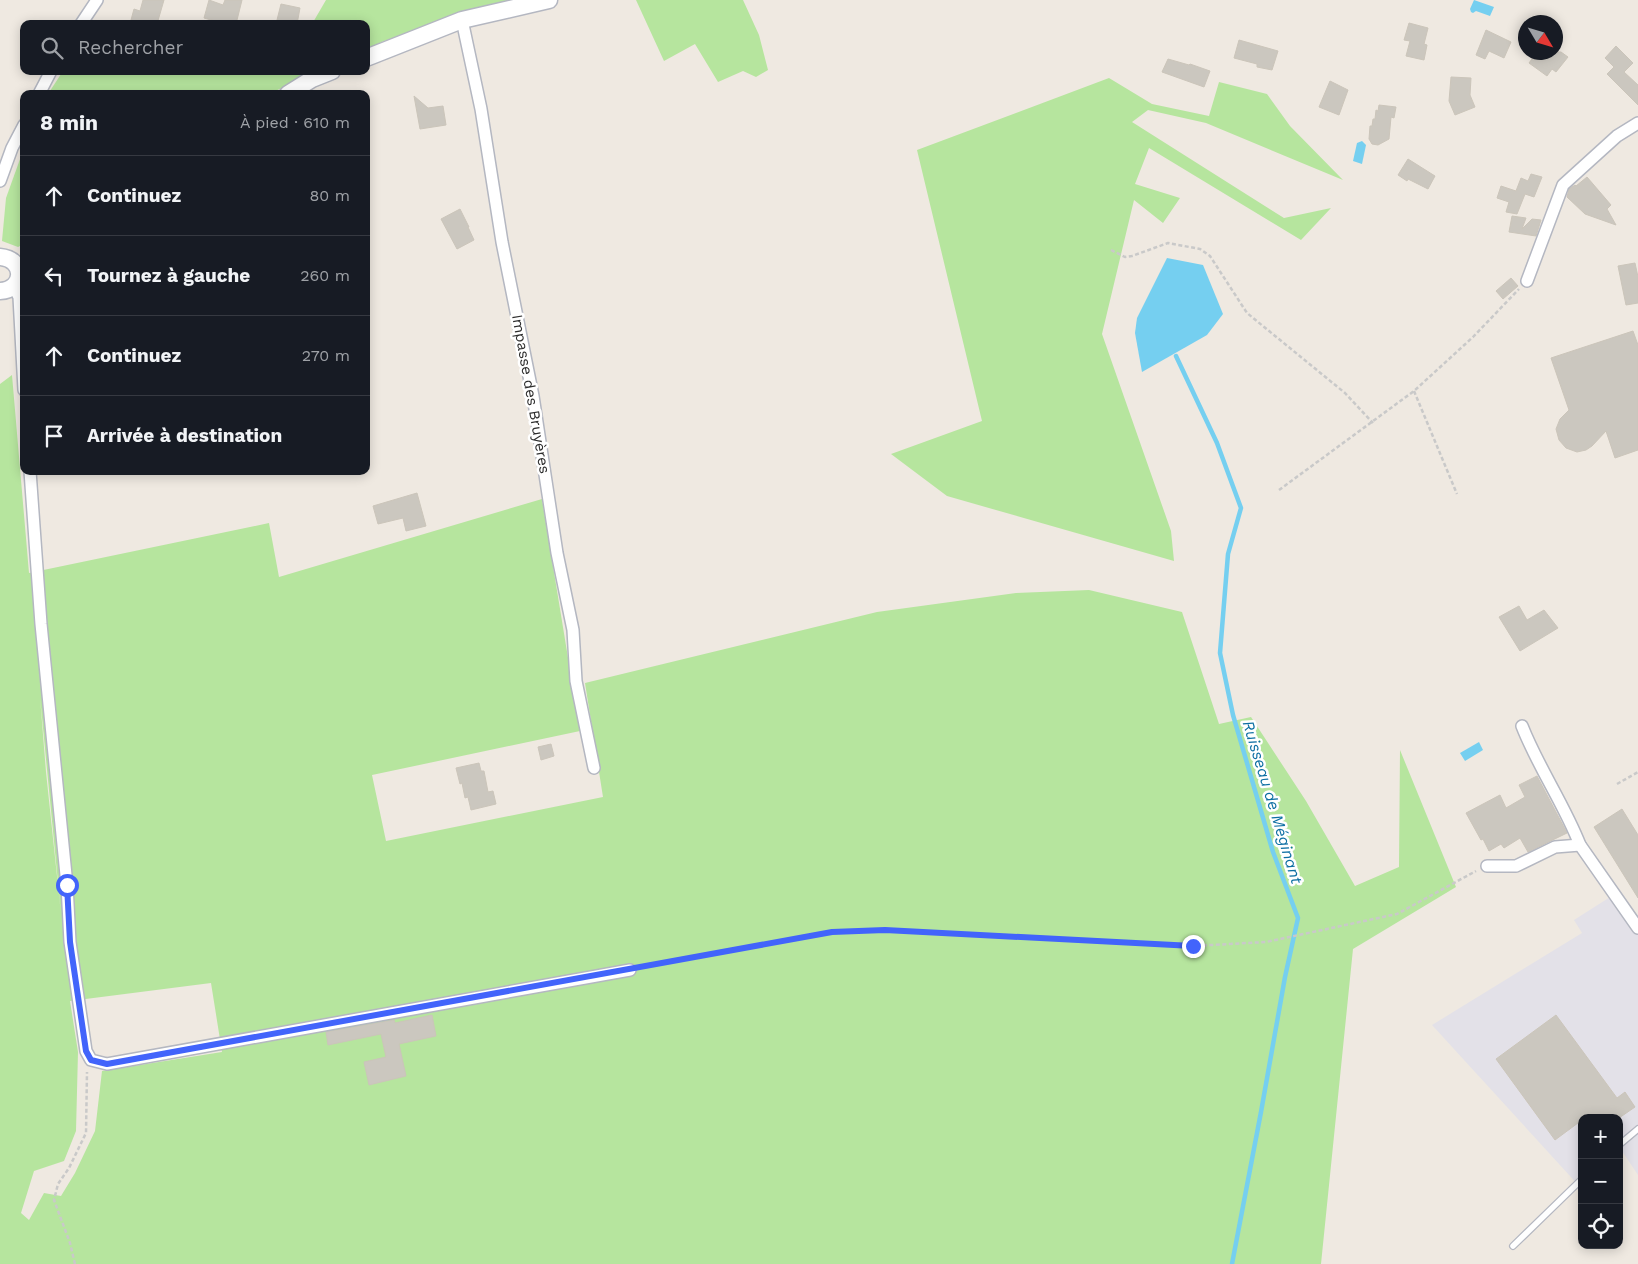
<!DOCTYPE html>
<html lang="fr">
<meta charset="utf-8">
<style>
body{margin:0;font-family:"Work Sans",sans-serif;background:#242831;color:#f1f3f6}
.controls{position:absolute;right:15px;bottom:15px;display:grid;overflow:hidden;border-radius:10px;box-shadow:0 2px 12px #0003}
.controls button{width:45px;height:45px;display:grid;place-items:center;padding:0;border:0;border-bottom:1px solid #363941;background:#171b24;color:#f1f3f6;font:25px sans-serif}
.compass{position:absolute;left:1518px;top:15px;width:45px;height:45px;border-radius:50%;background:#171b24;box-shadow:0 2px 12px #0003;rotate:128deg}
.stop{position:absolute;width:15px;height:15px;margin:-11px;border:4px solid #4264fb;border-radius:50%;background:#fff}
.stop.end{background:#4264fb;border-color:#fff;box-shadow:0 1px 5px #0008}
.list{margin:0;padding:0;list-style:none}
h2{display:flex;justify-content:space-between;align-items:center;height:65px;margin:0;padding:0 20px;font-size:21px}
h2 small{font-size:16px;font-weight:400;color:#9ea1a6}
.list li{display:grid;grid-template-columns:32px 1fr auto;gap:15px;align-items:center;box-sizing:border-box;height:80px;padding:0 20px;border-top:1px solid #363941}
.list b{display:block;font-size:19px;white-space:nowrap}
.list em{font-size:16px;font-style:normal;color:#9ea1a6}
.icon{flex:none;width:28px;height:28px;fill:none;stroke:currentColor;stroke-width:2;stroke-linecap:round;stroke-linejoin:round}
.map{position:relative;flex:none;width:1638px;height:1264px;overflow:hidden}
.search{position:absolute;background:#171b24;box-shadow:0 2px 12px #0003;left:20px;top:20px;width:350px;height:55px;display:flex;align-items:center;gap:12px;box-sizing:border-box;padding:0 18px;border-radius:10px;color:#9ea1a6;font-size:19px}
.panel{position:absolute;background:#171b24;box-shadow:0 2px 12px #0003;left:20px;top:90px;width:350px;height:385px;border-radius:10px}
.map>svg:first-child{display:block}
.industrial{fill:#e3e1e8}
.green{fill:#b6e59e;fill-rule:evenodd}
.water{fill:#75cff0}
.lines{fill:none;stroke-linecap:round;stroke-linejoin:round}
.stream{stroke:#75cff0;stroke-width:4.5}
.building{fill:#cbc7bf;stroke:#cbc5ba}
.service-casing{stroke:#b4b7c1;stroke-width:8}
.minor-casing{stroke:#b4b7c1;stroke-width:14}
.secondary-casing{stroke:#b4b7c1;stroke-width:19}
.path{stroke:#c9c9c9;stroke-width:2.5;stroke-dasharray:4 2.5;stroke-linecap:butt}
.service{stroke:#fff;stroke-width:5.5}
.minor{stroke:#fff;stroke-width:11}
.secondary{stroke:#fff;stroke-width:16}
.route{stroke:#4264fb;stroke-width:6}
.labels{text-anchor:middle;stroke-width:5;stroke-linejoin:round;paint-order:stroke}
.street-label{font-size:15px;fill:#2e2e2e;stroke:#fff}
.water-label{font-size:16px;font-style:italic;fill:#0d6fa3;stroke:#fff}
</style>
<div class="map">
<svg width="1638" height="1264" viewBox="0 0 1638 1264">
<rect width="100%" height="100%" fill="#efe9e1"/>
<polygon class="industrial" points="1618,892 1636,916 1638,917 1638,1175 1622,1151 1619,1153 1619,1118 1582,1118 1581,1188 1432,1025 1582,933 1574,920"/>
<g class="green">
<polygon points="326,0 516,0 384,41 366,49 366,24 312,24"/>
<polygon points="636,0 743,0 759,35 768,70 756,77 743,71 718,82 695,44 664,61"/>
<polygon points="63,71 318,71 269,94 48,94"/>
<polygon points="1109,78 1152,104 1209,116 1219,82 1267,94 1290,126 1343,180 1206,123 1148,110 1132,122 1284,218 1331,208 1301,240 1149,148 1135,184 1180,198 1163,223 1134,200 1102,334 1171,531 1174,561 947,496 891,454 982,421 917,150"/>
<polygon points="24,148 24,244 18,247 2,241 6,198"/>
<path d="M12,375L29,573L269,523L279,577L542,499L580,731L372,775L386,841L603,797L585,683L877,612L1016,593L1089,590L1182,612L1219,724L1251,717L1306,801L1355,886L1399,867L1400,750L1456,887L1353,949L1321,1264H0V384ZM40,697L61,914L46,772ZM211,983L222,1052L102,1071L95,1131L75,1173L61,1196L44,1193L29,1220L21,1213L34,1171L64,1161L76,1131L78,1052L70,1001Z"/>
</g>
<g class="water">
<polygon points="1474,0 1494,7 1490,16 1476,11 1473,13 1471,12 1470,9"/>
<polygon points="1362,141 1366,145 1362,164 1353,161 1357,143"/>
<polygon points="1167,258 1203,265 1223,314 1207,335 1142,372 1135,333 1137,318"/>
<polygon points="1479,742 1483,750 1465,761 1460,753"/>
</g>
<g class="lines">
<polyline class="stream" points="1176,356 1217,443 1241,508 1228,554 1220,653 1233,715 1273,852 1298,918 1285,977 1261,1112 1232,1264"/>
</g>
<g class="building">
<polygon points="143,0 164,0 157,24 147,24 131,20 134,9 140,11"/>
<polygon points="209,0 223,5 225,0 242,0 236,24 225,24 204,18"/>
<polygon points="281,4 300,8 297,24 276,24"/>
<polygon points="1409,23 1428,28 1424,44 1427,45 1424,60 1406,56 1410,41 1404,40"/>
<polygon points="1486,30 1511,42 1504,58 1489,51 1485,59 1476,55"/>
<polygon points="1239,40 1278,51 1272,70 1257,67 1257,64 1234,58"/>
<polygon points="1616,46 1633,63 1624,72 1638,85 1638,105 1607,74 1614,67 1605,58"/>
<polygon points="1537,52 1561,52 1568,57 1556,72 1552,69 1547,76 1529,63"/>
<polygon points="1168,59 1189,65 1190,64 1210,71 1204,87 1162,72"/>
<polygon points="1451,77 1471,78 1470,95 1475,107 1455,115 1449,101"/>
<polygon points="1330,81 1348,90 1339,115 1319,107"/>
<polygon points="414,96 428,108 443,106 446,125 420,129"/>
<polygon points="1379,105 1396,107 1394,118 1391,117 1389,139 1378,145 1372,144 1369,139 1370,126 1372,126 1373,119 1375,119 1376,110 1378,111"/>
<polygon points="1408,159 1435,176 1428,189 1408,179 1407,181 1398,175"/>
<polygon points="1531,174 1542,177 1534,197 1525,194 1517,214 1506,212 1509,202 1497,198 1501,186 1516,191 1521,178 1528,181"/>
<polygon points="1587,177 1611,205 1607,209 1616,225 1585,214 1567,197 1569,189 1575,185 1576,186"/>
<polygon points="460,209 469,227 468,227 474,240 457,249 441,219"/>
<polygon points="1512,216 1526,218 1522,229 1532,219 1541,220 1536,236 1509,232"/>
<polygon points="1635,263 1638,277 1638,303 1626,305 1618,266"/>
<polygon points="1511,278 1518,286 1503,299 1496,291"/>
<polygon points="1633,331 1638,345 1638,450 1615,458 1606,431 1592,446 1586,450 1577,452 1566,448 1559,440 1556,429 1560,419 1569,410 1551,358"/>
<polygon points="417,493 426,526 406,531 403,518 378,524 373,506"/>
<polygon points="1519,606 1527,620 1544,610 1558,628 1520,651 1499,617"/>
<polygon points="551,744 554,756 541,760 538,747"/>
<polygon points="479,763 481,771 484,771 488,792 493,791 496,804 471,810 468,797 465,798 462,783 460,784 456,768"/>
<polygon points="1537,776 1567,833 1528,852 1520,838 1504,848 1501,844 1489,851 1483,839 1481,840 1466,813 1500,795 1506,808 1525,797 1519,785"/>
<polygon points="1622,809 1638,835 1638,898 1594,827"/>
<polygon points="432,1015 436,1036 399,1044 406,1076 369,1085 364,1062 386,1057 381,1034 328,1045 326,1032 394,1020 395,1023"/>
<polygon points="1556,1015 1617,1098 1625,1092 1635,1107 1619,1118 1582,1118 1582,1120 1555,1140 1496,1059"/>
</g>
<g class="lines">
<g class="service-casing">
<g id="service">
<polyline points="1619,1145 1638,1129"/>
<polyline points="1513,1246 1582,1179"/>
</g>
</g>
<g class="minor-casing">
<g id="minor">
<polyline points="462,20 481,109 502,242 533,396 557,553 573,630 576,681 594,768"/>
<polyline points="81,24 97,0"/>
<polyline points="39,94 51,71"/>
<polyline points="0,181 12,148 24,125"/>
<polyline points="1527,281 1563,185 1617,136 1638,123"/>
<polyline points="14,287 19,297 24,390"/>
<polyline points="30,471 41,624 67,885 70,942 86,1051 91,1060 107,1064 630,970"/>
<path d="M1522,726C1538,767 1564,804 1580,845L1638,928"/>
<polyline points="1487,866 1516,866 1555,847 1580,845"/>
</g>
</g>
<g class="secondary-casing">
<g id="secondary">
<polyline points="366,58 462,20 549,0"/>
<polyline points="288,94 312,79 332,71"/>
<path d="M0,257C26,259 25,290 0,291"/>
</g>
</g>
<g class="path">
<polyline points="1111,250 1125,257 1132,256 1168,243 1200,249 1210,256 1247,313 1345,393 1373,423"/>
<polyline points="1414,391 1457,494"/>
<polyline points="1279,490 1414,391 1473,337 1519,289"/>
<polyline points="1617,784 1638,772"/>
<polyline points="641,967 832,932 885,930 1193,946 1266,942 1397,914 1476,871"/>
<polyline points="75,1264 70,1243 54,1200 58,1184 69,1168 86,1133 87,1072"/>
</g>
<use href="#service" class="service"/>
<use href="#minor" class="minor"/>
<use href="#secondary" class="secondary"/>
</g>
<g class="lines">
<polyline class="route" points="67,885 70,942 86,1051 91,1060 107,1064 832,932 885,930 1193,946"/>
</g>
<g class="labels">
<g class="street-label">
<text transform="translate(531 394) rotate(80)" y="5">Impasse des Bruyères</text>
</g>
<g class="water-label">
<text transform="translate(1273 802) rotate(73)" y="6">Ruisseau de Méginant</text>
</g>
</g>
</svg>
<div class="controls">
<button>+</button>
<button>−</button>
<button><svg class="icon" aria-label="locate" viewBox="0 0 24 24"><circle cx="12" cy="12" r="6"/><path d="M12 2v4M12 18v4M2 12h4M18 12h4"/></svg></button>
</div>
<svg class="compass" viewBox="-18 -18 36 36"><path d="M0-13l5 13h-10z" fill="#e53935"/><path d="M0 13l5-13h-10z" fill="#9ea1a6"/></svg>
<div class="stop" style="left:67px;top:885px"></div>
<div class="stop end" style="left:1193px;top:946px"></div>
<div class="search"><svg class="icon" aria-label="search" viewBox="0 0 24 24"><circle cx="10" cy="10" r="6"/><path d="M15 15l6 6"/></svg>Rechercher</div>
<section class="panel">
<h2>8 min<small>À pied · 610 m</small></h2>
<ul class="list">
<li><svg class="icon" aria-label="ahead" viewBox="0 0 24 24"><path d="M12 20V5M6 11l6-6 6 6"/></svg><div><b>Continuez</b></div><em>80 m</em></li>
<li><svg class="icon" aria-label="left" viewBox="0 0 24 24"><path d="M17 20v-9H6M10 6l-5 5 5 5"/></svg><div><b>Tournez à gauche</b></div><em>260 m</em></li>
<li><svg class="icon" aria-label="ahead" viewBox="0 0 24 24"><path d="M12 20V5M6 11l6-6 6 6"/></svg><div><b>Continuez</b></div><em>270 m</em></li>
<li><svg class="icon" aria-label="arrive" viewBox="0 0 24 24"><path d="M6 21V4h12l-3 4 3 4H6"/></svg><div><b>Arrivée à destination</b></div></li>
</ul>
</section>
</div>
